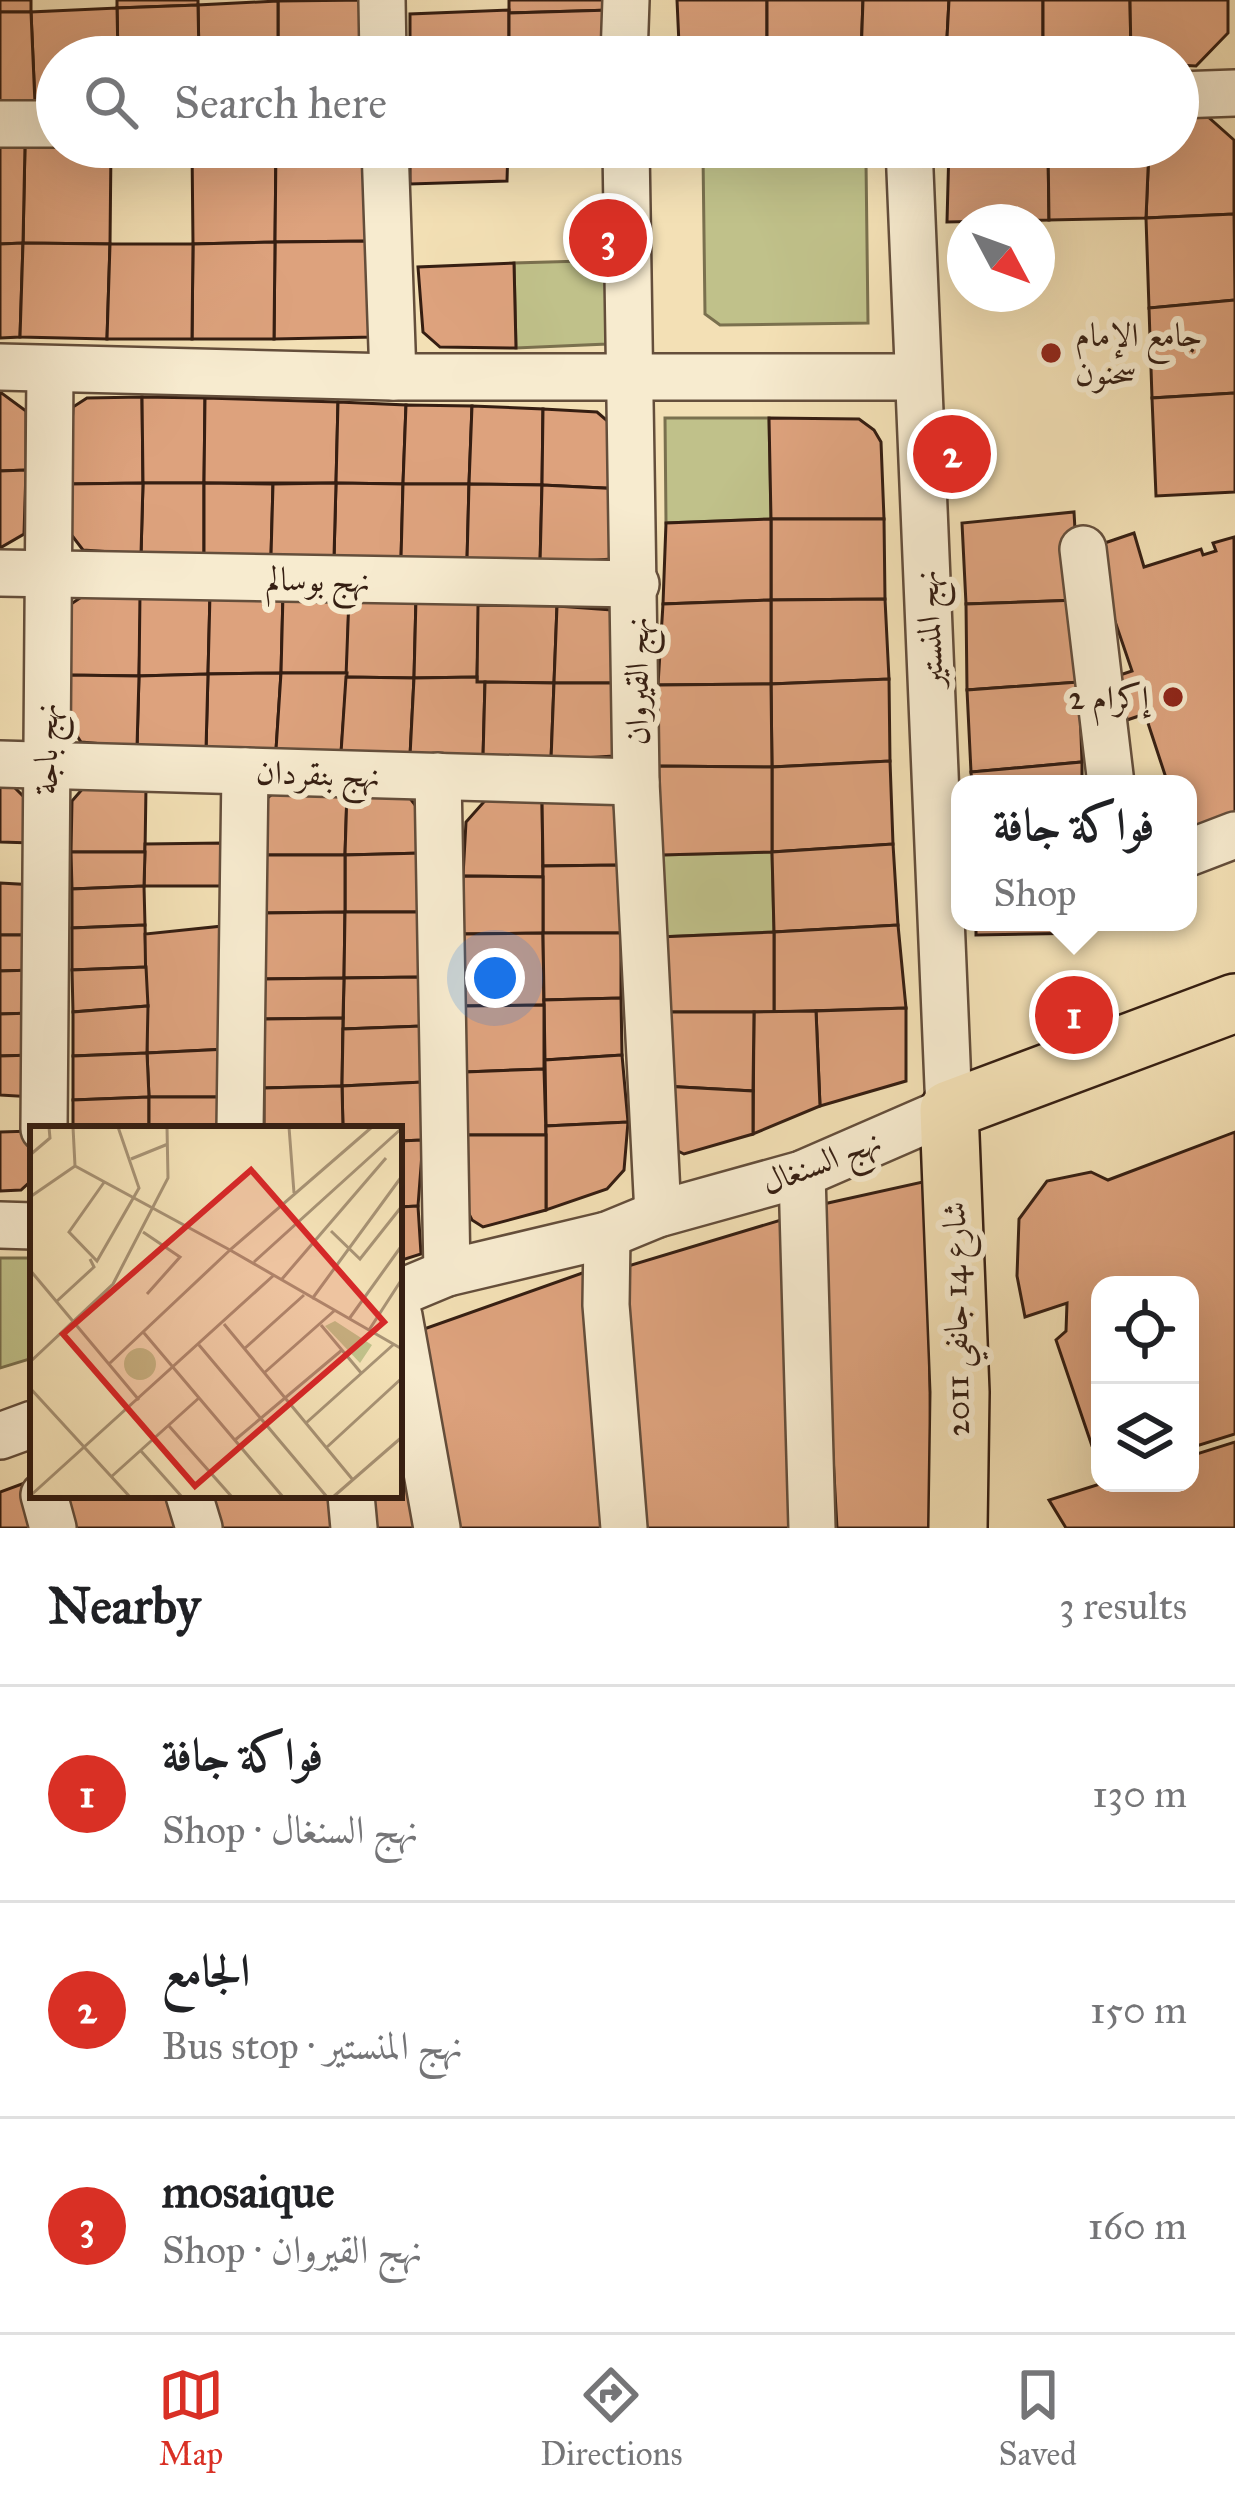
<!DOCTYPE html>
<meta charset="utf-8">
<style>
body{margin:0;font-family:"IM FELL Great Primer",Amiri,serif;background:#f6f6f6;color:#202124}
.controls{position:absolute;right:36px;bottom:36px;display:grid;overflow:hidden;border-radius:24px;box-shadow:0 12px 48px #0002}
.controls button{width:108px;height:108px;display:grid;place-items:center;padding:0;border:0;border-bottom:3px solid #e0e0e0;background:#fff;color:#202124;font:60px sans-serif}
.compass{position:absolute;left:947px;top:204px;width:108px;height:108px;border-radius:50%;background:#fff;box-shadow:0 12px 48px #0002;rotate:131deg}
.you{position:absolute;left:495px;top:978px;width:42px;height:42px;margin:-30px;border:9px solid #fff;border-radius:50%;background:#1a73e8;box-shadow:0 0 0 18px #1a73e833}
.badge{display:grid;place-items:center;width:78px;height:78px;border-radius:50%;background:#d93025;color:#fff;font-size:39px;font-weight:700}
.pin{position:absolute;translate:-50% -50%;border:6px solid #fff;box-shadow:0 3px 12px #0006}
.popup{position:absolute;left:951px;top:775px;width:246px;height:156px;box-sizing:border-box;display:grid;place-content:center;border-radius:24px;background:#fff;filter:drop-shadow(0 3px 9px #0005);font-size:39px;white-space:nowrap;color:#757577}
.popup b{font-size:45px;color:#202124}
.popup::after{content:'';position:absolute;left:50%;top:100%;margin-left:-24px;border:24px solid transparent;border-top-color:#fff}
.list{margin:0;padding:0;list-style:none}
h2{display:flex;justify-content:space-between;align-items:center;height:156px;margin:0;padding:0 48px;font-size:51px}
h2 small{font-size:39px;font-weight:400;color:#757577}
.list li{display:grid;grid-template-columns:78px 1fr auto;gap:36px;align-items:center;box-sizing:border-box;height:216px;padding:0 48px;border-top:3px solid #e0e0e0}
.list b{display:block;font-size:45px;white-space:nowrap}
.list p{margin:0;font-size:39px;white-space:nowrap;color:#757577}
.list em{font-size:39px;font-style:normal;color:#757577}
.icon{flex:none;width:66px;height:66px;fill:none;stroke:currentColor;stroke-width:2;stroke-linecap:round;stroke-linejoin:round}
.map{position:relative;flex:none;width:1235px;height:1528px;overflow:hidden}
.search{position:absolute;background:#fff;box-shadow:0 12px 48px #0002;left:36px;right:36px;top:36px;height:132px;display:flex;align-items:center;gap:30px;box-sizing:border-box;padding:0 42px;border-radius:66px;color:#757577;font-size:45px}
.sheet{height:804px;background:#fff}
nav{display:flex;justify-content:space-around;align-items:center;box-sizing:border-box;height:168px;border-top:3px solid #e0e0e0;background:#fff;font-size:33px;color:#757577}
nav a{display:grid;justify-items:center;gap:6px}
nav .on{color:#d93025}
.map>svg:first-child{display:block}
.green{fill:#c0c18a;stroke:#7a704e;stroke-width:3}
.building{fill:#dda27d;stroke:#351e12;stroke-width:3}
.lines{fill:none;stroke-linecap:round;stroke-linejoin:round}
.minor-casing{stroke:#644e3b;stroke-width:50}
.major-casing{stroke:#351e12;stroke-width:62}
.minor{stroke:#f7ebcf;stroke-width:45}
.major{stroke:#f3e0b5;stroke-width:57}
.poi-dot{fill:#8f2418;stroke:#f7ebcf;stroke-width:4.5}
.labels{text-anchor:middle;stroke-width:12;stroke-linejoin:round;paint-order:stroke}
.poi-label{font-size:33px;fill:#351e12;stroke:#f7ebcf;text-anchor:start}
.street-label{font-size:33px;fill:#351e12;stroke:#f7ebcf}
.inset-road{fill:none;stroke:#a79274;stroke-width:3}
.view{fill:#d62828;fill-opacity:0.15;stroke:#d62828;stroke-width:6}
.inset-edge{fill:none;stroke:#351e12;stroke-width:6}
</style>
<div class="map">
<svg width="1235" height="1528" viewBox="0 0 1235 1528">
<rect width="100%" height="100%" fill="#f3e0b5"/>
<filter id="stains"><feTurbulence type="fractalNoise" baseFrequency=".00167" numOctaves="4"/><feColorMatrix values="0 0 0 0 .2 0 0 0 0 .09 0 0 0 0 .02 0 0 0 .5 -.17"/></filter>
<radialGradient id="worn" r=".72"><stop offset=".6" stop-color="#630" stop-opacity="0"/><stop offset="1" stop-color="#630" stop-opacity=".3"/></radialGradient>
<g class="green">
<polygon points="710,147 855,147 866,162 868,323 720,325 705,314 703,155"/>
<polygon points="618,260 607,344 516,348 514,263"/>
<polygon points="665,418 769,418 771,519 666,523"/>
<polygon points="772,852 774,932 659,937 661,855"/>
<polygon points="0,1258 33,1258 33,1358 0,1368"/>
</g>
<g class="building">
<rect x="0" y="0" width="31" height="12"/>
<polygon points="117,0 198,0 198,5 117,8"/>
<polygon points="369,0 369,57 278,57 278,1"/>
<polygon points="509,0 611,0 611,10 509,13"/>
<polygon points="677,0 767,0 767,57 694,57 679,44"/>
<polygon points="767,0 863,0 861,57 767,57"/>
<polygon points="863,0 949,0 946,57 861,57"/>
<polygon points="949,0 1043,0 1043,57 946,57"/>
<polygon points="1043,0 1130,0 1131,57 1043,57"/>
<polygon points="1130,0 1228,0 1228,33 1196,66 1178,65 1178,57 1131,57"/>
<polygon points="278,1 278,57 199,57 198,5"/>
<polygon points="198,5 199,57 118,57 117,8"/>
<polygon points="117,8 118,57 57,57 57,103 35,104 31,12"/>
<polygon points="509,10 509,57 410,57 410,14"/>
<polygon points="611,10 613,57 509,57 509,13"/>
<polygon points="0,12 31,12 35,104 0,105"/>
<polygon points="1178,116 1207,116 1234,140 1234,214 1146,218 1149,147 1178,147"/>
<polygon points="57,143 111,147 110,244 23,243 25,145"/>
<polygon points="0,145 25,145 23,243 0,244"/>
<polygon points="192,147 276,147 275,242 193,244"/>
<polygon points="276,147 364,147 373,241 275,242"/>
<polygon points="410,147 508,147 507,181 410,184"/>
<polygon points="949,147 1048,147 1049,220 947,222"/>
<polygon points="1048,147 1149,147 1146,218 1049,220"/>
<polygon points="1234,214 1235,300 1149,308 1146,218"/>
<polygon points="373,241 374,337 274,339 275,242"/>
<polygon points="275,242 274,339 192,339 193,244"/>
<polygon points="23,243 20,337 0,338 0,244"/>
<polygon points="23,243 110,244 107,339 20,337"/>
<polygon points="110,244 193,244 192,339 107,339"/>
<polygon points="514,263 516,348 440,347 423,332 418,267"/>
<polygon points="1235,300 1235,393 1152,398 1149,308"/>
<polygon points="0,392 26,411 26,470 0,471"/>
<polygon points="1235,393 1235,492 1156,496 1152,398"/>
<polygon points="142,397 143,483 69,484 73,407 87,398"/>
<polygon points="142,397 205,398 204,483 143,483"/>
<polygon points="205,398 338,402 336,483 204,483"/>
<polygon points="338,402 406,405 403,484 336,483"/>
<polygon points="406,405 472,406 469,484 403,484"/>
<polygon points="472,406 543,409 542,485 469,484"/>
<polygon points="543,409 597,412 618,430 623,489 542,485"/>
<polygon points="769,418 859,419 874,430 881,442 884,519 771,519"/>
<polygon points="26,470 24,534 0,548 0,471"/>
<polygon points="143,483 204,483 204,555 141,554"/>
<polygon points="143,483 141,554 83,550 70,533 69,484"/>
<polygon points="204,483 273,484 271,556 204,555"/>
<polygon points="336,483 403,484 401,559 334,557"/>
<polygon points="336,483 334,557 271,556 273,484"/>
<polygon points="403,484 469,484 467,561 401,559"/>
<polygon points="469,484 542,485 540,564 467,561"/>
<polygon points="542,485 623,489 612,559 540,564"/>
<polygon points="1074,512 1079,600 966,604 962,523"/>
<polygon points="771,519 884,519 885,599 771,600"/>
<polygon points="771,519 771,600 663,604 666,523"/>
<polygon points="1134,533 1144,567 1201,549 1203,555 1216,551 1213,543 1234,537 1235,818 1188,833 1188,784 1168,784 1145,714 1118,723 1105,680 1132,671 1090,548"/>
<polygon points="89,592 141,592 139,676 66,675 71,604"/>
<polygon points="140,593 210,594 208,674 139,676"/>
<polygon points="210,594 283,594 281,673 208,674"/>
<polygon points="283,594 349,597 347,673 281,673"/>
<polygon points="349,597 416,598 414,678 346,677"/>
<polygon points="416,598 479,599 477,677 414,678"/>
<polygon points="885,599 889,679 771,684 771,600"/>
<polygon points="771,600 771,684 658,685 663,604"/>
<polygon points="1079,600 1079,682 967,690 966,604"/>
<polygon points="478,605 557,606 554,683 477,682"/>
<polygon points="557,606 612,610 620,683 554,683"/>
<polygon points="281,673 276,750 206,749 208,674"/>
<polygon points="281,673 347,673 341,753 276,750"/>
<polygon points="208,674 206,749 137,747 139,676"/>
<polygon points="66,675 139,676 137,747 81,742 70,725"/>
<polygon points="346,677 414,678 410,756 341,753"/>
<polygon points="477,677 477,682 485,682 483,758 410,756 414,678"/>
<polygon points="889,679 890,761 772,767 771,684"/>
<polygon points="485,682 554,683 551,760 483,758"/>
<polygon points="1079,682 1082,762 971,772 967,690"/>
<polygon points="554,683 620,683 614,756 551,760"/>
<polygon points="771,684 772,767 656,766 658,685"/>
<polygon points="890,761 893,844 772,852 772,767"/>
<polygon points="1082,762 1082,784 972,784 971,772"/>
<polygon points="656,766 772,767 772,852 661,855"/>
<polygon points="85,786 146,787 145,852 71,852 72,801"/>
<polygon points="0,787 14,787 28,801 32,843 0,842"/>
<polygon points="276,791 347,792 345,855 265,855 266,799"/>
<polygon points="347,792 409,797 419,810 423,853 345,855"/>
<polygon points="490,795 542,798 543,877 463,876 466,822"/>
<polygon points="542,798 605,799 614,805 619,865 543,866"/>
<polygon points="223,843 222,886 144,886 145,844"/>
<polygon points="893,844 898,925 774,932 772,852"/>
<polygon points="71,852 145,852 144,886 72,889"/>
<polygon points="423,853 421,912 345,912 345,855"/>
<polygon points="265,855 345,855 345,912 264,913"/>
<polygon points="619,865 621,933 543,933 543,866"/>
<polygon points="463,876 543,877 543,933 462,934"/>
<polygon points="0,883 35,885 35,935 0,935"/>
<polygon points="144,886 145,925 72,928 72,889"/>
<polygon points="345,912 344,978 262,979 264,913"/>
<polygon points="345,912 421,912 420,977 344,978"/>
<polygon points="976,922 1088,922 1089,933 976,935"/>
<polygon points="145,925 146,967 72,970 72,928"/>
<polygon points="898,925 906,1008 774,1012 774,932"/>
<polygon points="223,926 228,1049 147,1053 145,934"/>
<polygon points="774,932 774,1012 665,1012 659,937"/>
<polygon points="543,933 544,1005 461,1006 462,934"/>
<polygon points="543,933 621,933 621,998 544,1000"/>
<polygon points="0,935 35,935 34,970 0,971"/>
<polygon points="146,967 148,1006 73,1012 72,970"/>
<polygon points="34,970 33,1013 0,1014 0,971"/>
<polygon points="420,977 422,1026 343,1029 344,978"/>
<polygon points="344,978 343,1018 264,1019 262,979"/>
<polygon points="621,998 622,1055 545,1060 544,1000"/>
<polygon points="544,1005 544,1069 465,1072 461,1006"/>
<polygon points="148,1006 147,1053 73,1056 73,1012"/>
<polygon points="906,1008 906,1081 820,1106 816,1011"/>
<polygon points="816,1011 820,1106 753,1134 754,1012"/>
<polygon points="665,1012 754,1012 753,1091 662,1086"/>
<polygon points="33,1013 33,1055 0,1056 0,1014"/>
<polygon points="343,1018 342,1086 264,1088 264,1019"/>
<polygon points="422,1026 423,1082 342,1086 343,1029"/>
<polygon points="228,1049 228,1097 149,1097 147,1053"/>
<polygon points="147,1053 149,1097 73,1100 73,1056"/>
<polygon points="33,1055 33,1097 0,1095 0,1056"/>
<polygon points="622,1055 628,1122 546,1126 545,1060"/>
<polygon points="544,1069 546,1135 466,1135 465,1072"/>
<polygon points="423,1082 423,1140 399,1141 399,1129 343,1129 342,1086"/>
<polygon points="342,1086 343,1129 264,1129 264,1088"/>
<polygon points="662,1086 753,1091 753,1134 684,1154 676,1150"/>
<polygon points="149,1097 149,1129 73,1129 73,1100"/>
<rect x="149" y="1097" width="79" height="32"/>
<polygon points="628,1122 624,1170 607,1189 546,1210 546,1126"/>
<polygon points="33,1131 33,1179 21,1190 0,1191 0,1132"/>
<polygon points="1235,1132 1235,1434 1190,1448 1190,1285 1100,1285 1100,1451 1092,1446 1056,1340 1066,1331 1067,1303 1025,1317 1017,1276 1019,1219 1047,1181 1091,1172 1108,1180"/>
<polygon points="466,1135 546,1135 546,1210 483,1227 472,1220 467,1210"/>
<polygon points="423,1140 418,1206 399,1207 399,1141"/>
<polygon points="927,1181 932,1528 837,1528 819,1205"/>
<polygon points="418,1206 421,1254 399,1261 399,1207"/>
<polygon points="791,1217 799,1528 642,1528 618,1269"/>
<polygon points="588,1271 611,1528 459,1528 424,1329"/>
<polygon points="399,1347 430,1528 369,1528 365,1495 399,1495"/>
<polygon points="1235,1442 1235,1528 1066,1528 1049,1500 1103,1483 1190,1483 1190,1456"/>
<polygon points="30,1481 44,1528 0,1528 0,1492"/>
<polygon points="60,1495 179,1495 190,1528 72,1528"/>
<polygon points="206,1495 340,1495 344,1528 218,1528"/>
</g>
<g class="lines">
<g class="minor-casing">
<g id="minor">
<polyline points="382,0 383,57"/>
<polyline points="624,57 626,0"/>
<polyline points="1178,95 1235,93"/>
<polyline points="0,124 57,124"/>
<polyline points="385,147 393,377"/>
<polyline points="626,147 636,782 658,1214"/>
<polyline points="0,367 393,377 916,377"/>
<polyline points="1083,549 1111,784"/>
<polyline points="0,573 636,584"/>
<polyline points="0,764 636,782"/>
<polyline points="438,776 447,1273"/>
<polyline points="1188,853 1235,835"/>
<polyline points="44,1129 50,369"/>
<polyline points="240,1129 245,771"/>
<polyline points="802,1174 812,1528"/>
<polyline points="0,1225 33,1226"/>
<polyline points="607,1235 606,1305 624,1528"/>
<polyline points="399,1293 447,1273 607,1235 658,1214 802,1174 949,1110 909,147"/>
<polyline points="399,1316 437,1528"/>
<polyline points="0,1436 33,1424"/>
<polyline points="44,1495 53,1528"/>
<polyline points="189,1495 199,1528"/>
<polyline points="351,1495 354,1528"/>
</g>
</g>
<g class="major-casing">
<polyline id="major" points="958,1528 960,1392 949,1110 1235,1003"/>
</g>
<use href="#minor" class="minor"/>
<use href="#major" class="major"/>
</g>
<g class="poi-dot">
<circle cx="1051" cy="353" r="12"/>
<circle cx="1173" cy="697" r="12"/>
</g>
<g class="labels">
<g class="poi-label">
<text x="1075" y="346">جامع الإمام<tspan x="1075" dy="38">سحنون</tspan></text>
<text x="1149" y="709" text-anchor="end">إكرام 2</text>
</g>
<g class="street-label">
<text transform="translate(318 579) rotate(1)" y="12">نهج بوسالم</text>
<text transform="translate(928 629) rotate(-93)" y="12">نهج المنستير</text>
<text transform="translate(636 681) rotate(-90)" y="12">نهج القيروان</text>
<text transform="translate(45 749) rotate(-90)" y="12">نهج باجة</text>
<text transform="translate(318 773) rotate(2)" y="12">نهج بنقردان</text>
<text transform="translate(821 1161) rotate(-21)" y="12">نهج السنغال</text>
<text transform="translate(955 1319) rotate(-91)" y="12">شارع 14 جانفي 2011</text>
</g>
</g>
<g transform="translate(30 1126)">
<rect width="372" height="372" fill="#f3e0b5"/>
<path d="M305,195L342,219L330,237L295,200ZM94 238a16 16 0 1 1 32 0a16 16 0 1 1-32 0Z" fill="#c0c18a"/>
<path class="inset-road" d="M43,1L45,40M259,1L264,67M0,29L20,12L19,1M101,33L138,18M75,55L39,106L67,135L109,62L88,1M0,71L45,40L200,124L342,1M301,105L330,133L372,80M113,106L150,131L117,168M224,136L372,2M0,144L109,274M252,153L356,32M282,173L372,50M27,175L64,141L60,133M319,193L370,122M194,198L323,354M291,199L332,248M339,204L372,153M114,207L253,371M169,219L297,371M214,223L274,169M0,236L83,158L138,52L137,1M80,237L200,124L372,223M234,247L304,185M0,262L100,371M276,297L364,218M139,300L202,371M205,314L312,224M297,321L372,252M111,325L152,371M81,351L170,271M0,370L244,149M303,371L372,311"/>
<path class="view" d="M221,44L354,196L165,360L33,208Z"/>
<rect width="372" height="372" class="inset-edge"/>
</g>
<rect width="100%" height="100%" filter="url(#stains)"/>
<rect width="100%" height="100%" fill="url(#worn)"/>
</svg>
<div class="controls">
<button><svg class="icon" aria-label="locate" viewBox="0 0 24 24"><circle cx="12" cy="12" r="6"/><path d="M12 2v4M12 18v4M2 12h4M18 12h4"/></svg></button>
<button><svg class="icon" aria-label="layers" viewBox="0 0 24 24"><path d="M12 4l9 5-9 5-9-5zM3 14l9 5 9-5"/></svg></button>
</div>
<svg class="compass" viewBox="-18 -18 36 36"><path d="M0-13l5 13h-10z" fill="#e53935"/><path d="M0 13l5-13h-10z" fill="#757577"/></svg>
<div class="you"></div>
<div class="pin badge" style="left:1074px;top:1015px">1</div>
<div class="popup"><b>فواكة جافة</b>Shop</div>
<div class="pin badge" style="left:952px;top:454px">2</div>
<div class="pin badge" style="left:608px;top:238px">3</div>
<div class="search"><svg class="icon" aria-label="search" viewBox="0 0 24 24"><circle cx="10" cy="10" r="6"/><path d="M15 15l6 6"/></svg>Search here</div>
</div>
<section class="sheet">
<h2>Nearby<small>3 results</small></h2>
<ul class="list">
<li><span class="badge">1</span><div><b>فواكة جافة</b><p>Shop · نهج السنغال</p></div><em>130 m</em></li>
<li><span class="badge">2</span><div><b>الجامع</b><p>Bus stop · نهج المنستير</p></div><em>150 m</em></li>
<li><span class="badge">3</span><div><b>mosaique</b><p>Shop · نهج القيروان</p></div><em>160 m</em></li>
</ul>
</section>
<nav>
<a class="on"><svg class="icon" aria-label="map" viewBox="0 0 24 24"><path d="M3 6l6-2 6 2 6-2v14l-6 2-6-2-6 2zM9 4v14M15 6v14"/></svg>Map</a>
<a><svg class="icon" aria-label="directions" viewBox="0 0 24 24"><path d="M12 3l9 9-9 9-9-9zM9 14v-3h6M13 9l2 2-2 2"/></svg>Directions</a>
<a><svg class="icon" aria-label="saved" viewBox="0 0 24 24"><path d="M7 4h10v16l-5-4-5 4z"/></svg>Saved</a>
</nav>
